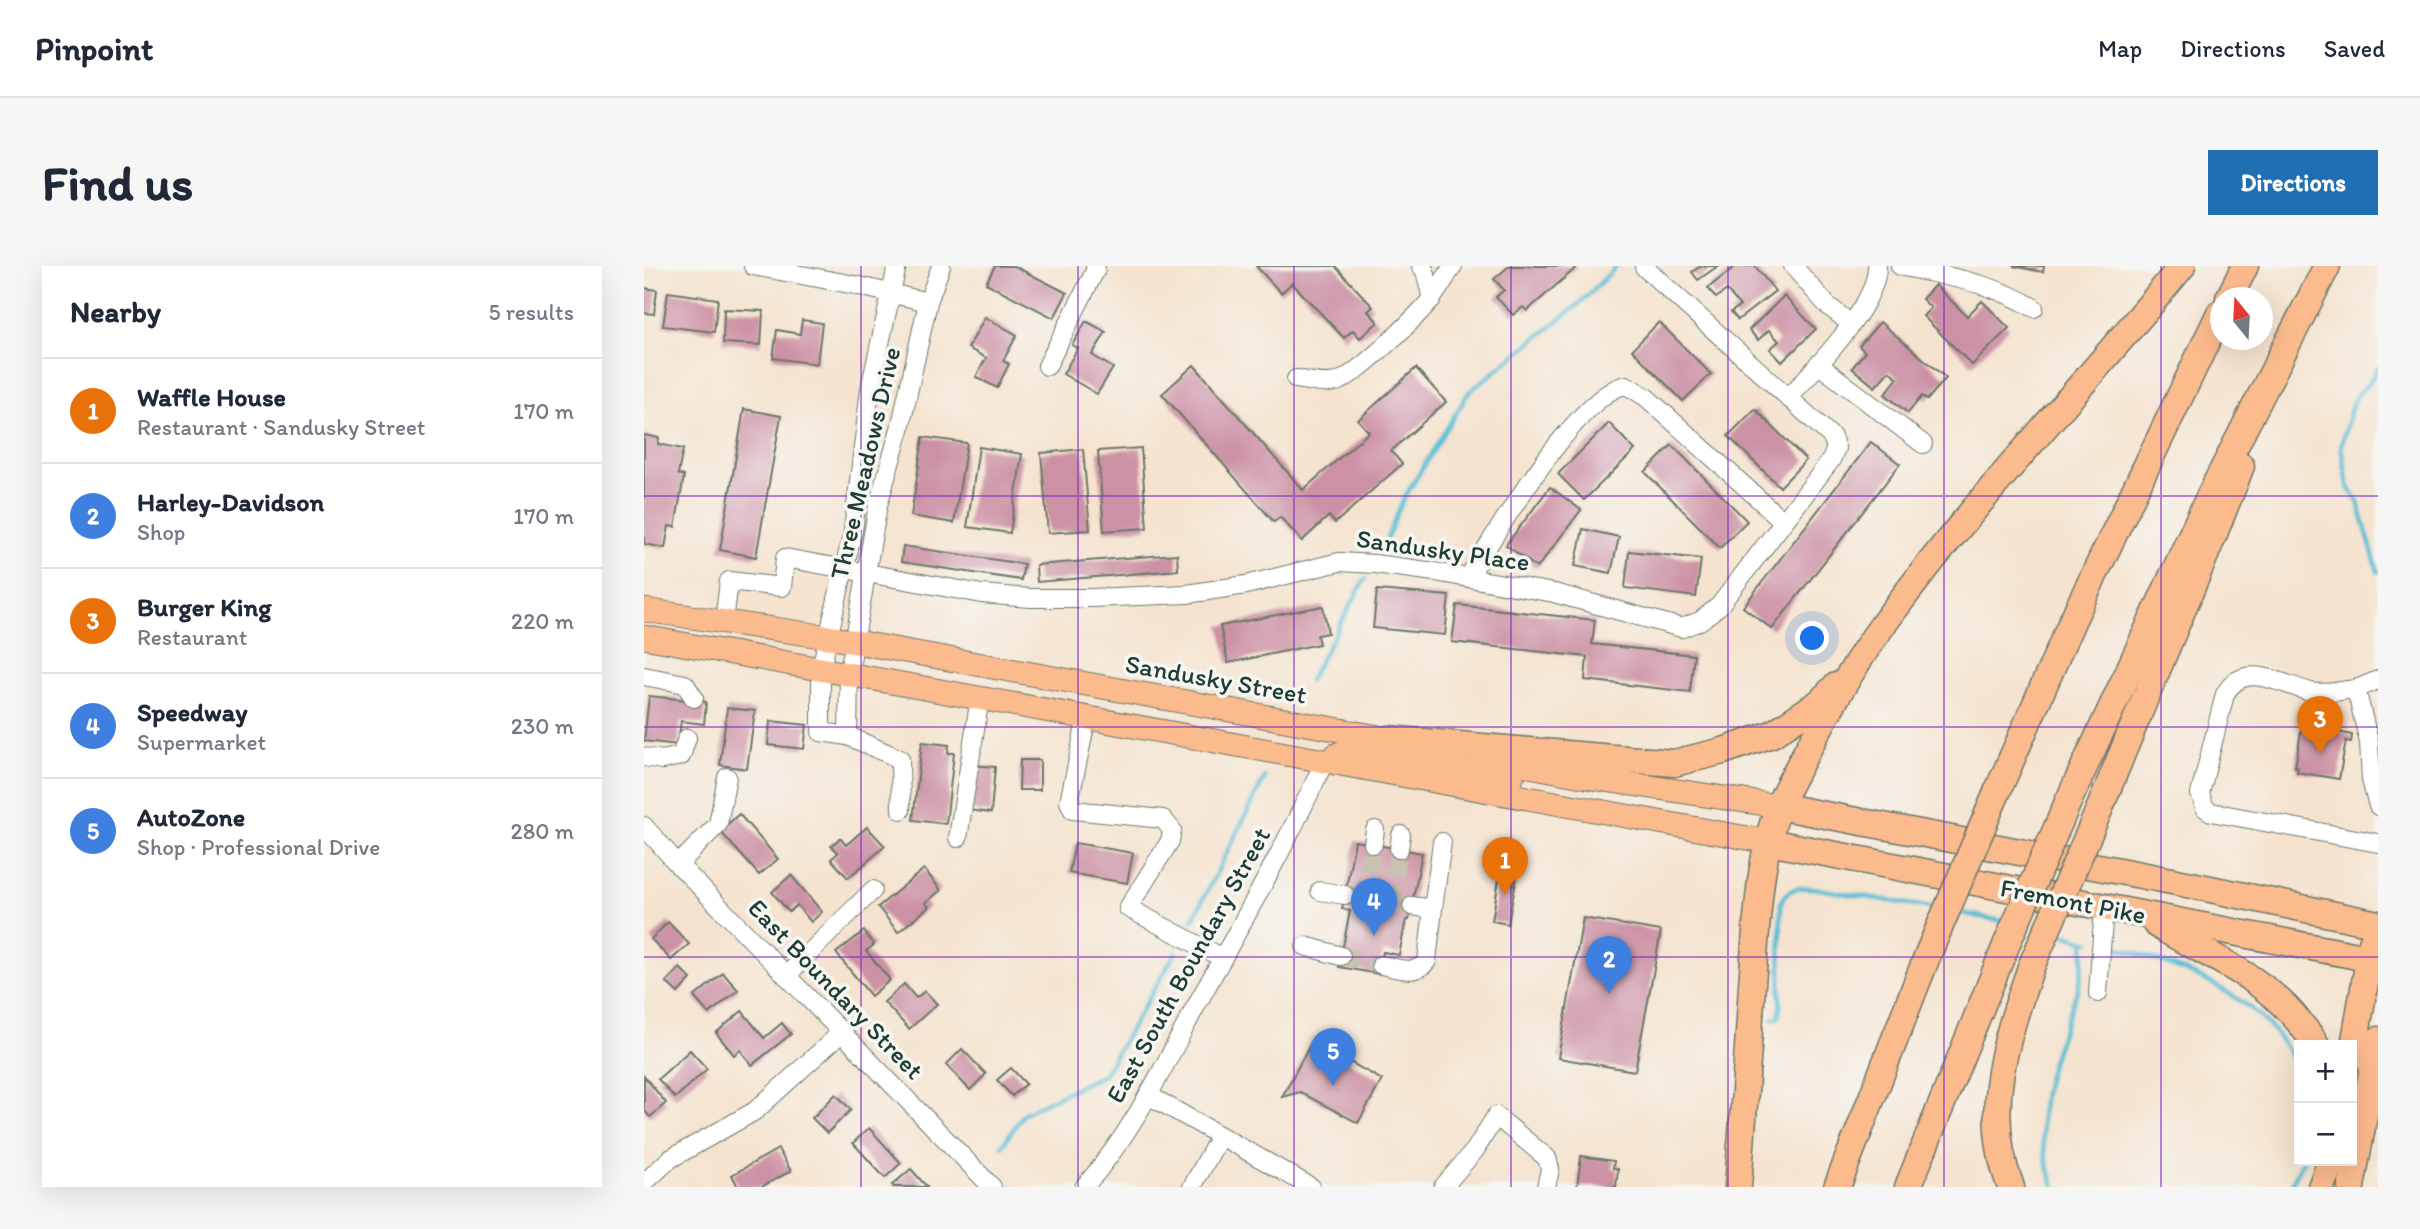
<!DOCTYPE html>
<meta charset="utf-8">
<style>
body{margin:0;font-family:Itim,sans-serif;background:#f6f6f7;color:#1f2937}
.controls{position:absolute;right:21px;bottom:21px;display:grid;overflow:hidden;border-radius:0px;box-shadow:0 7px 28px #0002}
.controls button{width:63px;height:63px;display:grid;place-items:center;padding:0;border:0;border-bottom:2px solid #e0e1e3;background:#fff;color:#1f2937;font:35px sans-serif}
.compass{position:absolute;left:1566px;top:21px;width:63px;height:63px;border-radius:50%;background:#fff;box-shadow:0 7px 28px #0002;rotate:342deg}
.you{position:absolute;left:1169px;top:373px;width:24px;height:24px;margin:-18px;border:5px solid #fff;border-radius:50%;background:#1a73e8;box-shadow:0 0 0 10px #1a73e833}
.badge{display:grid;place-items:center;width:46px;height:46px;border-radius:50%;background:#1f6fb2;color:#fff;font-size:23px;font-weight:700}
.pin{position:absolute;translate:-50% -58px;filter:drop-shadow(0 2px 4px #0008)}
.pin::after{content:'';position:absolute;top:37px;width:24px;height:21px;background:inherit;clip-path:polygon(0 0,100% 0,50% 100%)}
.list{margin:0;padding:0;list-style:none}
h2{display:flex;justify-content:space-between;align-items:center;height:91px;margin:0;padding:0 28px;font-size:30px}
h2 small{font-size:23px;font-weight:400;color:#747a83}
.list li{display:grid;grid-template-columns:46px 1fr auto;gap:21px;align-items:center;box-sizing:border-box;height:105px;padding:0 28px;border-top:2px solid #e0e1e3}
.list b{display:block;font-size:26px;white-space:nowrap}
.list p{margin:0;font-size:23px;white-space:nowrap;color:#747a83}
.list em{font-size:23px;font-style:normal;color:#747a83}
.map{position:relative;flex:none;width:1734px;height:921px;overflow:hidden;border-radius:0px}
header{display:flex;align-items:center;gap:42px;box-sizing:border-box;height:98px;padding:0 35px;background:#fff;border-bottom:2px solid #e0e1e3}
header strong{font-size:33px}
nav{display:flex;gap:38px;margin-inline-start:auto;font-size:24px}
.intro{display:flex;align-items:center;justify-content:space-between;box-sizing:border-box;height:168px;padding:0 42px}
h1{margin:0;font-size:49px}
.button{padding:18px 32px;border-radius:0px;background:#1f6fb2;color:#fff;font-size:24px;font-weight:700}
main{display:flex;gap:42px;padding:0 42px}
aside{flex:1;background:#fff;border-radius:0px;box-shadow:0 7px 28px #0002}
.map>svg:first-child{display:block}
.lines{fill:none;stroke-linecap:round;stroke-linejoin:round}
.stream{stroke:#56bdd4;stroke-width:4.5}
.building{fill:#cc91a4}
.minor-tunnel{stroke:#cac2b0;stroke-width:18;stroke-dasharray:18 9;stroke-linecap:butt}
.minor-casing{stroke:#6a776a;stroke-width:20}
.major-casing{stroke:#6a776a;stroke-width:25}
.highway-casing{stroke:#6a776a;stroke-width:29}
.minor{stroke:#fff;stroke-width:18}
.major{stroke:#fbbb8d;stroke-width:23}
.highway{stroke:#fbbb8d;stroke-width:26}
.highway-bridge-casing{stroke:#6a776a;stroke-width:29;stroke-linecap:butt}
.highway-bridge{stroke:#fbbb8d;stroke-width:26}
.grid{fill:none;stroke:#7b2cbf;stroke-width:2;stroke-opacity:0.55}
.labels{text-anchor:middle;stroke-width:7;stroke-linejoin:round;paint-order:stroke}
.street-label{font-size:26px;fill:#1f3d34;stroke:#f6f6f2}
</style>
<header>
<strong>Pinpoint</strong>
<nav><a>Map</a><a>Directions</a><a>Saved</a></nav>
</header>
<div class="intro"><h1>Find us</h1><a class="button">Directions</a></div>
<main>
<aside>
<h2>Nearby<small>5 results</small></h2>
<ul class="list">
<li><span class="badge" style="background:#e8710a">1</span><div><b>Waffle House</b><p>Restaurant · Sandusky Street</p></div><em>170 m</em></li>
<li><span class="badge" style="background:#3f7fe0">2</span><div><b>Harley-Davidson</b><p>Shop</p></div><em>170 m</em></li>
<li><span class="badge" style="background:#e8710a">3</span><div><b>Burger King</b><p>Restaurant</p></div><em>220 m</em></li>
<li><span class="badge" style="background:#3f7fe0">4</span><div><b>Speedway</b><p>Supermarket</p></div><em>230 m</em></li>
<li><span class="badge" style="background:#3f7fe0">5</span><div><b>AutoZone</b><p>Shop · Professional Drive</p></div><em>280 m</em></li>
</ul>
</aside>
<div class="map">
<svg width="1734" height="921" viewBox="0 0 1734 921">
<rect width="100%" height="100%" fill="#f6f6f2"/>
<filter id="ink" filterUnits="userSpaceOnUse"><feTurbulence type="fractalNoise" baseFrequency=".0143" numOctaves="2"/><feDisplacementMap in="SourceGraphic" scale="14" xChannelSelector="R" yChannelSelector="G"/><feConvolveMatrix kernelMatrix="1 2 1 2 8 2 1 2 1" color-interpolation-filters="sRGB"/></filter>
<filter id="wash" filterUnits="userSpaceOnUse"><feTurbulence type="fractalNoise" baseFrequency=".00686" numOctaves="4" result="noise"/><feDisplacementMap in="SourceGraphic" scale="28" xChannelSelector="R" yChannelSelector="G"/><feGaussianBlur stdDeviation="1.57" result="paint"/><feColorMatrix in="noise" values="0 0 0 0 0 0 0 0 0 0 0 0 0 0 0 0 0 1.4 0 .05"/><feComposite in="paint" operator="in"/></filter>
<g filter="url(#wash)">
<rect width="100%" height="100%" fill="#f5e3cf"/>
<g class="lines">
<g class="stream">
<polyline points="1734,102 1724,118 1714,127 1708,139 1697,180 1704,219 1714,236 1734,306"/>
<polyline points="741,277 759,234 825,126 935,38 973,0"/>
<polyline points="665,415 721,313"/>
<polyline points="1313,646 1362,656"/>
<polyline points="548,655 621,511"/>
<polyline points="1412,666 1446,676"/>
<path d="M1472,681C1534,700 1610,726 1644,785C1649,793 1652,802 1655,810"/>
<path d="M1129,753L1135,751L1136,742L1137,636C1143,622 1155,621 1169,622L1294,643"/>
<polyline points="358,880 380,847 460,808 532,686"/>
<path d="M1411,921C1379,843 1410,795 1434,722C1439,707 1439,690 1441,674"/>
<polyline points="1646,921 1659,895"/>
</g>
</g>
<g id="blocks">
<g class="building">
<polygon points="351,0 370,0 423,27 410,52 342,17"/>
<polygon points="612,0 691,0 729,41 724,45 734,56 716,72 709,64 700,72 648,17 637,27"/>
<polygon points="865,0 934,0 883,45 879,41 869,49 852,31 860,24 850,13"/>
<polygon points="1057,0 1074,0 1054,14 1048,6"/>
<polygon points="1092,0 1111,0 1131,25 1094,54 1087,46 1096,40 1083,24 1072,32 1064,22"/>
<polygon points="1369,0 1400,0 1399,6"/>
<polygon points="1291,19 1323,50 1338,35 1365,62 1328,99 1279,50 1287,42 1278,33"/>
<polygon points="0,22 13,24 10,48 0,47"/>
<polygon points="24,26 74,33 70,66 19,60"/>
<polygon points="1140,30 1172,63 1138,96 1126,83 1135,75 1125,64 1114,74 1105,64"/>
<polygon points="80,43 119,45 117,79 79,77"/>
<polygon points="341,51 373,69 359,95 365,98 353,122 332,111 342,92 324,82"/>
<polygon points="158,54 178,57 173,98 129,92 133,64 156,68"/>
<polygon points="442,55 462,66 448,89 469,102 453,128 419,108 434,82 428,79"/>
<polygon points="1015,56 1067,108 1039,135 988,84"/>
<polygon points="1236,56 1302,112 1283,134 1278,130 1264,147 1241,128 1254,112 1245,105 1231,121 1208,102 1221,86 1215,80"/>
<polygon points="550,99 659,224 725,166 714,154 772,102 802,136 747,185 758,198 691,257 685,250 658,275 636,251 630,256 518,128"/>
<polygon points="100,143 137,150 112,291 76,284"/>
<polygon points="1111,143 1162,194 1136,221 1084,170"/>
<polygon points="965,157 991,184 940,234 914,208"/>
<polygon points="0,169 15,172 14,178 39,183 34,208 40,210 31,261 25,260 21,282 0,278"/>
<polygon points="279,171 323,177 310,257 267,250"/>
<polygon points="1227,176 1256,198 1128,363 1099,341"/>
<polygon points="1028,179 1103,255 1076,282 1001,206"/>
<polygon points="335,181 378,188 366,267 323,261"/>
<polygon points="497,182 503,262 460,265 454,185"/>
<polygon points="439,183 446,264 404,267 397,187"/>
<polygon points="906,221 937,244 893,302 862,279"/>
<polygon points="939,263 975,271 967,307 931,300"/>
<polygon points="259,280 380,298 377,314 257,296"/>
<polygon points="985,285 1057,293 1052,331 981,322"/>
<polygon points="533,288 534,304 393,316 392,299"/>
<polygon points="733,324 805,330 801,369 729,362"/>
<polygon points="813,339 951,354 948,378 1050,389 1046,426 941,414 943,391 808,376"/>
<polygon points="679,340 684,367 673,369 675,378 584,397 576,360"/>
<polygon points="5,430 62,436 60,458 37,455 34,479 0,475"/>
<polygon points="83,442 111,445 103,503 76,499"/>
<polygon points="1662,450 1696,456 1694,466 1708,469 1707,476 1702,475 1695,513 1653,506 1654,501 1651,501 1658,459 1661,460"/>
<polygon points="126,455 163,459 160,483 124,479"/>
<polygon points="278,476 305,479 304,487 310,487 302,558 269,554"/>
<polygon points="376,494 396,494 396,524 375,524"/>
<polygon points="328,499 351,501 347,547 324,544"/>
<polygon points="95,548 134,593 115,609 76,565"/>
<polygon points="223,561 241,580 204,612 187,593 194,587 187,580 196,572 202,579"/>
<polygon points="711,575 778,587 765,654 762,654 755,689 739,686 735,708 695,701 706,645 698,643"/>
<polygon points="431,577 489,587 483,617 425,607"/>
<polygon points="857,601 874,604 864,658 848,655"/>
<polygon points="280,603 297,624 281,637 285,641 254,666 234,641"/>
<polygon points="147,609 178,646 167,656 153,639 145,646 128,626"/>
<polygon points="939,652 1017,665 991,805 914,792"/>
<polygon points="24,656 45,678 27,694 7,673"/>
<polygon points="220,665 230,679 222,685 246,714 227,730 192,687"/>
<polygon points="36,702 47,713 34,727 22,716"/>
<polygon points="79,707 94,724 65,748 50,731"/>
<polygon points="260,718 272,732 281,725 293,738 265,763 240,736"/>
<polygon points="98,745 120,772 138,757 147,768 108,799 96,784 90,789 72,767"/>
<polygon points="668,775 738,814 714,857 656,826 638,831"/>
<polygon points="318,783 342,808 326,824 302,799"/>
<polygon points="46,784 63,803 31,832 14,813"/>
<polygon points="367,802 382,818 368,830 353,814"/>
<polygon points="0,810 22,837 6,851 0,844"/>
<polygon points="192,828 207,844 183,867 168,852"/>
<polygon points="225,862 257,897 241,912 209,877"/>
<polygon points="134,883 147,905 117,921 94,921 88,909"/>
<polygon points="937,890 970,895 969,902 974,903 972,921 933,921"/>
<polygon points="267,903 283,921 250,921 248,919"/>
</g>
</g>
</g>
<g filter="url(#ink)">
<use href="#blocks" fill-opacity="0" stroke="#6a776a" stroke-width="2"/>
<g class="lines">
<g class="minor-tunnel">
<polyline points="701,629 768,640"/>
<polyline points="719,632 729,578"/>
<polyline points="747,637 755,583"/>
<polyline points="697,690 737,699"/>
</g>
<g class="minor-casing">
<g id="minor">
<polyline points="109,0 211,19 284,36"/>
<polyline points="253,0 226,123 209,265 177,402 177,466 204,470 205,407 234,239 256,163 284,36 297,0"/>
<polyline points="777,0 781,5 788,33"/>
<polyline points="1149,0 1183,39 1207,58"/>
<path d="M1256,0C1304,11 1347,16 1390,42"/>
<polyline points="1174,98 1279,178"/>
<polyline points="403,100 452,3 451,0"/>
<path d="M652,113C665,115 682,120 695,115C715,107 774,50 788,32C796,22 802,10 809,0"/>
<path d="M1144,132C1171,102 1233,41 1233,0"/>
<path d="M824,312C850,270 935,127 982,119L1002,131L1139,255"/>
<polyline points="80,356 85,315 138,321 141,292 338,328 386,332 447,332 543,328 602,319 695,296 731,298 791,306 910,327 1038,362 1056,355 1075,340 1187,194 1192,182 1188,171 1000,1"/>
<polyline points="0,410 41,418 50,432"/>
<polyline points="1712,423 1734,414"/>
<polyline points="443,451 425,536 429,544 519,553 528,564 526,575 484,642 579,692"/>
<polyline points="204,470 256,493 257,544"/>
<polyline points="0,491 18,494 37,490 43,472"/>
<path d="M1734,540L1727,514L1725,476L1712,423C1698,424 1680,429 1667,426C1638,419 1600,393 1581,428L1556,528L1561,542L1567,546L1734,577"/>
<polyline points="0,560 30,594 348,921"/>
<polyline points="314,572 336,431"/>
<polyline points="729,578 731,564"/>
<polyline points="755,583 757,569"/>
<polyline points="34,599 74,558 83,511"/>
<polyline points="676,625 701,629"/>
<polyline points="768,640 789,643 798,576"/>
<polyline points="661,680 697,690"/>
<path d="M737,699C753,702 772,710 783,695L789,643"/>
<polyline points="142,710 229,624"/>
<polyline points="1454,727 1460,641"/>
<polyline points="504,829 667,921"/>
<polyline points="0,917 26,893 111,845 197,767"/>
<path d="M440,921C488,868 519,802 552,740C597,659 643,578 681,494"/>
<polyline points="548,921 576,870"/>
<polyline points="799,921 831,884 852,850 903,892 906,903 902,921"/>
</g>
</g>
<g class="major-casing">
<g id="major">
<polyline points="0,344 184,371 762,476"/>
<polyline points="0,371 1125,576"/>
<polyline points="692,489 701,485 723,486 868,512"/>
<polyline points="840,491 954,513 1134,540"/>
</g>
</g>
<g class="highway-casing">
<g id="highway">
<polyline points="1585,32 1601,0"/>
<polyline points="744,473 1030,497 1079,485 1128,468 1176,436 1192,420"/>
<polyline points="1354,524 1429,353 1576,47"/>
<polyline points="1424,536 1566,229 1683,0"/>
<polyline points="1134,540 1528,615 1734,658"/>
<path d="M1455,544C1501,429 1552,316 1597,200"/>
<polyline points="1125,576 1734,694"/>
<path d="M1512,658C1564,691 1616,707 1656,757C1661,764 1668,771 1672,779"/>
<polyline points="1708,791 1728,676"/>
<path d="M1094,921C1099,854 1104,786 1108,719C1113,658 1114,582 1141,526C1171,470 1200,412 1238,360C1330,234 1440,121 1538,0"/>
<polyline points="1193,921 1284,688"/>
<polyline points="1264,921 1363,677"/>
<path d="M1367,921C1337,846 1362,772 1387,701"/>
<polyline points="1677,921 1687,895"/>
<polyline points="1707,921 1734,774"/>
</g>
</g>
<use href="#minor" class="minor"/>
<use href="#major" class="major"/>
<use href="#highway" class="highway"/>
<g class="highway-bridge-casing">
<g id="highway-bridge">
<polyline points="1363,677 1424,536"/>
<polyline points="1284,688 1354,524"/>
<polyline points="1387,701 1455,544"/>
</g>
</g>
<use href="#highway-bridge" class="highway-bridge"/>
</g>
</g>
<path class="grid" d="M217,0V921M434,0V921M650,0V921M867,0V921M1084,0V921M1300,0V921M1517,0V921M0,230H1734M0,461H1734M0,691H1734"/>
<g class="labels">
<g class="street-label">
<text transform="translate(221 197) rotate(-77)" y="9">Three Meadows Drive</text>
<text transform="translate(799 284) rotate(8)" y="9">Sandusky Place</text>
<text transform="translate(572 413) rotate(10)" y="9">Sandusky Street</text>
<text transform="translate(1429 635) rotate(11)" y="9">Fremont Pike</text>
<text transform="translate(544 699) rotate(-61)" y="9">East South Boundary Street</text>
<text transform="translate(192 723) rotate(46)" y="9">East Boundary Street</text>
</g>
</g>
</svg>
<div class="controls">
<button>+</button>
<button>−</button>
</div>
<svg class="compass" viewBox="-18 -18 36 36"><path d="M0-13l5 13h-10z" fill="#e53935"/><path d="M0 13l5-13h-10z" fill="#747a83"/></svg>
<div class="you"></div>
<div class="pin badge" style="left:861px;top:629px;background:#e8710a">1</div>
<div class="pin badge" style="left:965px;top:728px;background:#3f7fe0">2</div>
<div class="pin badge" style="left:1676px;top:488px;background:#e8710a">3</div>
<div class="pin badge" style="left:730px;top:670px;background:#3f7fe0">4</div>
<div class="pin badge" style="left:689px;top:820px;background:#3f7fe0">5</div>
</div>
</main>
